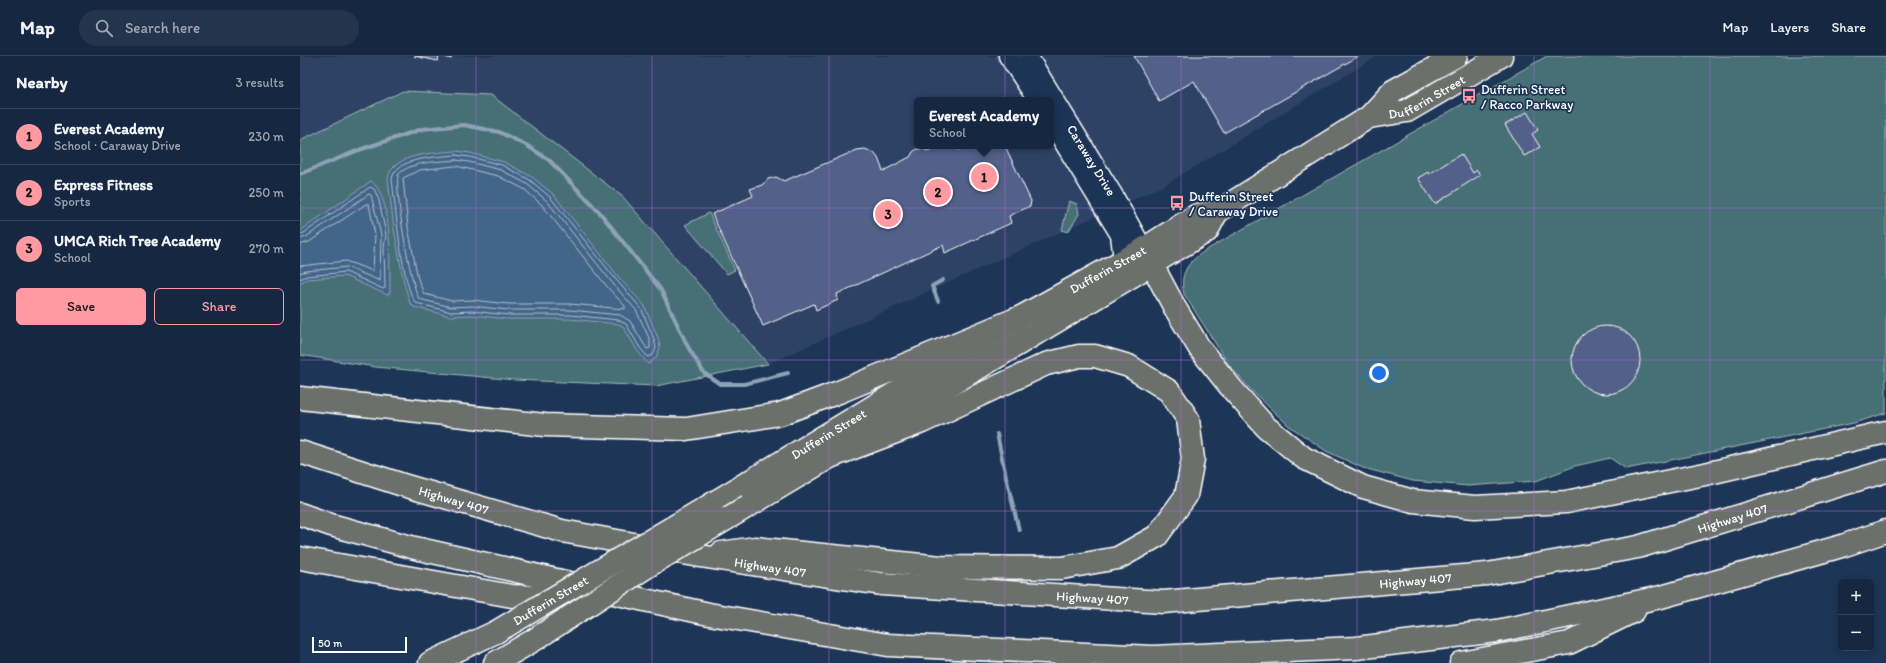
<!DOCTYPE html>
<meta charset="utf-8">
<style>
body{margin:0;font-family:Itim,sans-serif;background:#23344c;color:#f1f3f6}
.controls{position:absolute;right:12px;bottom:12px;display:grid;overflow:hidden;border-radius:6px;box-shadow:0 2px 10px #0003}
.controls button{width:36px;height:36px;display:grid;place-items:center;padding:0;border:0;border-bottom:1px solid #35445a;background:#162841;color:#f1f3f6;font:20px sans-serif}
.scale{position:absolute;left:12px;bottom:10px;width:95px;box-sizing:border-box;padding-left:4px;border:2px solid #fff;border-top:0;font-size:11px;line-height:14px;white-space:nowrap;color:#fff;-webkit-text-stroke:3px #1d3557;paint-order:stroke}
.you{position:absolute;left:1079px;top:317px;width:14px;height:14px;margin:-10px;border:3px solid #fff;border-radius:50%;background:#1a73e8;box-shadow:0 0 0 6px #1a73e833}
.badge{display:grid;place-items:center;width:26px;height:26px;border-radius:50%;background:#ff9aa2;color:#111;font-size:13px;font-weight:700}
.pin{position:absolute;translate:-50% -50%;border:2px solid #fff;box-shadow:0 1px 4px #0006}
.popup{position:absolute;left:614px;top:41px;width:140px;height:52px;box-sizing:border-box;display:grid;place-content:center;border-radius:6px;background:#162841;filter:drop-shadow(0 1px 3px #0005);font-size:13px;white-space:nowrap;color:#9ea6b1}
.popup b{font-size:15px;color:#f1f3f6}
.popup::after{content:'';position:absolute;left:50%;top:100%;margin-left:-8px;border:8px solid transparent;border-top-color:#162841}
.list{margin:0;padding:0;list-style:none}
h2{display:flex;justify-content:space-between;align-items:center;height:52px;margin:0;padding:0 16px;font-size:17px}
h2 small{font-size:13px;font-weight:400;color:#9ea6b1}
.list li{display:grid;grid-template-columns:26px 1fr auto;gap:12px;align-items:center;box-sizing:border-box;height:56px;padding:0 16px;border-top:1px solid #35445a}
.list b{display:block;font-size:15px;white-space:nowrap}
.list p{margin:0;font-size:13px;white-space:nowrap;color:#9ea6b1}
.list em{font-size:13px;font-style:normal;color:#9ea6b1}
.actions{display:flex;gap:8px;padding:12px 16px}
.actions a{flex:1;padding:9px 0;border:1px solid #ff9aa2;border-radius:6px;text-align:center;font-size:14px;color:#ff9aa2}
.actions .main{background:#ff9aa2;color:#111}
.icon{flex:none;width:22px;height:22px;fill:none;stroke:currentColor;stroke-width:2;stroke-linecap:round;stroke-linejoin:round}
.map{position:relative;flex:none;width:1586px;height:607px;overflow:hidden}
header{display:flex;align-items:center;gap:24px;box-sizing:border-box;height:56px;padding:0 20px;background:#162841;border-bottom:1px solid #35445a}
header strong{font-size:19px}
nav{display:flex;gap:22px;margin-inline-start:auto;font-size:14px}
.search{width:280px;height:36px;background:#23344c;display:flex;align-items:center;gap:10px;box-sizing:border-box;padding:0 14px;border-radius:22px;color:#9ea6b1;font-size:15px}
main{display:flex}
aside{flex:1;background:#162841}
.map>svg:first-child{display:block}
.built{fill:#2d4266;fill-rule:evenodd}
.green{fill:#477076;stroke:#a3b8ba}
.water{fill:#426689;stroke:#8ea3b8}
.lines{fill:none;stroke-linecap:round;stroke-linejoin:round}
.shore{stroke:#b3c2d0;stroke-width:1}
.stream{stroke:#8ea3b8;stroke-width:4}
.building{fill:#526189;stroke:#fff}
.minor-casing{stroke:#fff;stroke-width:21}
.major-casing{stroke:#fff;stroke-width:25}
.highway-casing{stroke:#fff;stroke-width:25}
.minor{stroke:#1d3557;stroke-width:18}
.major{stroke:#6c706d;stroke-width:22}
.highway{stroke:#6c706d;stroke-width:22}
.major-bridge-casing{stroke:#fff;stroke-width:25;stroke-linecap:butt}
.major-bridge{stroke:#6c706d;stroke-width:22}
.grid{fill:none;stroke:#a36bd2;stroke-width:1;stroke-opacity:0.55}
.labels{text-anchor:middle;stroke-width:3.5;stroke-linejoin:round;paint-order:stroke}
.poi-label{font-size:13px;fill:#fff;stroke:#1d3557;text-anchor:start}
.street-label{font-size:13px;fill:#fff;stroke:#1d3557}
</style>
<header>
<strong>Map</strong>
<div class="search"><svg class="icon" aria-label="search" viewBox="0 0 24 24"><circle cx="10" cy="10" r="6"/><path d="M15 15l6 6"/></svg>Search here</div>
<nav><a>Map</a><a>Layers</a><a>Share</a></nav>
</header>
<main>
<aside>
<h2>Nearby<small>3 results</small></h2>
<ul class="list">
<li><span class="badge">1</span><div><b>Everest Academy</b><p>School · Caraway Drive</p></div><em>230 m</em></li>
<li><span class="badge">2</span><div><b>Express Fitness</b><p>Sports</p></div><em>250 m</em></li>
<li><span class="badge">3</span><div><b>UMCA Rich Tree Academy</b><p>School</p></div><em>270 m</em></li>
</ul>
<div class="actions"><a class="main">Save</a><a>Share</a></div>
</aside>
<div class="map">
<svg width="1586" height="607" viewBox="0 0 1586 607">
<rect width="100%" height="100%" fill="#1d3557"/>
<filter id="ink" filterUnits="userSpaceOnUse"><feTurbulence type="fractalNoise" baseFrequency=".025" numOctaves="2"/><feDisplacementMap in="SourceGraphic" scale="8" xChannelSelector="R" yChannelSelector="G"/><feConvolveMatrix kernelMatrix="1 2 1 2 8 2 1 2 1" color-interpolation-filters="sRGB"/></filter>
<g filter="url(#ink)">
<path class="built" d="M0,0H1078L863,130L468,308L323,141L103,35L0,84ZM617,44H751V90H617Z"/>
<g class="green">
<path d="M1247,0H1586V357L1554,367L1326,413L1310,402L1275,410L1236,425L1168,430L1113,425L1063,412L1026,395L988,369L952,335L929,309L884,238C876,206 904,196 927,182Z"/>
<polygon points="103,35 191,39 323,141 468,308 356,330 215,324 75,311 0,299 0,84"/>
<polygon points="769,145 777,148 779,158 768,176 762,174"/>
<polygon points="409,157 435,214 427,218 385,169"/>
</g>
<g class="water">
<path d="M156,95L170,97L204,106L232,121L253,138L321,224L344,249L358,282L360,292L356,302L348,308L337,294L323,270L318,268L270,263H207L172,259L150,260L114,251L110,247L104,227L94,173L88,123C92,97 135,97 156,95Z"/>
<path d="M71,125C94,142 89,210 90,237L87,239L45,220L7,223L0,227V175Z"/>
</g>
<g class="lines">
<g class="shore">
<path d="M156,99L170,101L202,109L230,124L250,141L318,226L341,252L354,283L356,292L353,299L348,301L340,292L326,268L318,264L270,259H208L172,255L151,256L116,247C102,232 95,147 92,123C95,101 139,101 156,99Z"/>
<path d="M156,104L169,106L201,114L227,128L247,145L314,229L336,254L350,284V292L347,293L330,265L320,259L270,254H208L172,250L151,251L119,243C110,225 95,139 98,119C110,105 138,106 156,104Z"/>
<polygon points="156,110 198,120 224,133 242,149 309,233 325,250 325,253 270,248 208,248 172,244 152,245 124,238 118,223 108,171 103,122 120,114"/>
<polyline points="0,178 4,177 70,131 74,133 79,144 86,179 84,191 85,232 83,233 46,216 7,220 0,223"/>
<polyline points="0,183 6,181 69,138 71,139 81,179 80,225 47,211 6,215 0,217"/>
<polyline points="0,189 9,186 66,148 69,148 75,179 73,215 46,205 0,210"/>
</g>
<g class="stream">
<polyline points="0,118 59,94 122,73 164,69 199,76 226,89 249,104 301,158 361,234 388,291 404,317 420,328 444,328 488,317"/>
<polyline points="638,245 632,230 643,224"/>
<polyline points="697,378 706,421 719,474"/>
</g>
</g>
<g class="building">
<polygon points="114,0 139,0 138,5"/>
<polygon points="142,0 152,0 151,3"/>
<polygon points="834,0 1059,0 924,77 894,25 859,45"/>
<polygon points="1227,56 1238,74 1232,78 1240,91 1224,100 1205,69"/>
<polygon points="639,90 657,90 659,94 666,90 705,90 731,145 730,150 709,160 711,167 645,197 643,189 537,238 538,244 516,254 514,248 463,270 412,158 453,140 450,133 462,129 468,123 476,121 484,125 557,94 565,93 574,97 578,102 583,115 610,101 613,96 617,93 623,93 628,95"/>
<polygon points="1161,98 1173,117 1177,114 1180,119 1135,148 1118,122 1128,116 1129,118"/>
<circle cx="1306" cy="304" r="34"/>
</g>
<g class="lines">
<g class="minor-casing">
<g id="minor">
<polyline points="708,0 737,44"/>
<path id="s1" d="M728,0L814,140L850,205"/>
<polyline points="751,66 820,179 823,204"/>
</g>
</g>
<g class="major-casing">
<g id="major">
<path id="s2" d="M1069,61L1107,55L1201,0"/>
<path id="s3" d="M412,448L721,261L842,194L897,159L917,156L1069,61L1093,35L1156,0"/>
<polyline points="448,450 907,175 917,156"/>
<polyline points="195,607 234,584"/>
</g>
</g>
<g class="highway-casing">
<g id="highway">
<polyline points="852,209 875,252 900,293 932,333 966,371 1004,402 1063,431 1113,445 1175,451 1266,446 1405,418 1586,376"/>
<polyline points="0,342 245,369 386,373 480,358 539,336 721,261"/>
<path id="s4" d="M0,396L103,429L262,475L400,500L581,528L863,546L1187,518L1338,491L1586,415"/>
<polyline points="0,458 31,469 115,492 349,545 409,558 588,589 853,601 1056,592 1197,575 1361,541 1542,490 1586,475"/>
<polyline points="421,497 455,492 641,511 762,512 818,502 857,480 886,440 893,403 888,363 869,335 829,310 795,300 779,300 746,308 622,366 527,402"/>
<polyline points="0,502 212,540 263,542"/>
<polyline points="130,607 196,576"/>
<polyline points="1161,607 1269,587 1334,555"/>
</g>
</g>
<use href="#minor" class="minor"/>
<use href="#major" class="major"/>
<use href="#highway" class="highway"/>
<g class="major-bridge-casing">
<g id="major-bridge">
<path id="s5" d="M196,576L412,448"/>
<polyline points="234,584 348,510 448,450"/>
</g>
</g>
<use href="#major-bridge" class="major-bridge"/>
</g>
</g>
<path class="grid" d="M176,0V607M352,0V607M529,0V607M705,0V607M881,0V607M1057,0V607M1234,0V607M1410,0V607M0,152H1586M0,304H1586M0,455H1586"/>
<defs>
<g id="bus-bare" transform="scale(1.2)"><path d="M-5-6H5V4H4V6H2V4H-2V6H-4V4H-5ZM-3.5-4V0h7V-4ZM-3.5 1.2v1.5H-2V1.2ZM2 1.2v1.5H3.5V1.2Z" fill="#ff9aa2" stroke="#1d3557" stroke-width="2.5" paint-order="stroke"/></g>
</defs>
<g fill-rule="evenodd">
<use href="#bus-bare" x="1169" y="40"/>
<use href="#bus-bare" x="877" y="147"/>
</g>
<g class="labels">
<g class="poi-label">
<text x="1181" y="38">Dufferin Street<tspan x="1181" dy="15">/ Racco Parkway</tspan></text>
<text x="889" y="145">Dufferin Street<tspan x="889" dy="15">/ Caraway Drive</tspan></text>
</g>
<g class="street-label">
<text dy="5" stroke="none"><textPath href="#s2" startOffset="62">Dufferin Street</textPath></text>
<text dy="5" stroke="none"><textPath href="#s1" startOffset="122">Caraway Drive</textPath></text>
<text dy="5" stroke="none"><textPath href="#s3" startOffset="460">Dufferin Street</textPath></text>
<text dy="5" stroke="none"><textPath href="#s3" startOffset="136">Dufferin Street</textPath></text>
<text dy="5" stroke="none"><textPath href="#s4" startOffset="161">Highway 407</textPath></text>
<text dy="5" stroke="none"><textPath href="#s4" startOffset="1457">Highway 407</textPath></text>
<text dy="5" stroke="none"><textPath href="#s4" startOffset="485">Highway 407</textPath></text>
<text dy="5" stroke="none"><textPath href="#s4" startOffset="1133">Highway 407</textPath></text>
<text dy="5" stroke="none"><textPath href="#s4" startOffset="809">Highway 407</textPath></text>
<text dy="5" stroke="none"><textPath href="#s5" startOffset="63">Dufferin Street</textPath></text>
</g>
</g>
</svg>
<div class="controls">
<button>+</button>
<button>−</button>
</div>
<div class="scale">50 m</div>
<div class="you"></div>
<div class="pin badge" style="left:684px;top:121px">1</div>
<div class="popup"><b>Everest Academy</b>School</div>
<div class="pin badge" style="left:638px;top:136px">2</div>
<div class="pin badge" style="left:588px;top:158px">3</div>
</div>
</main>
